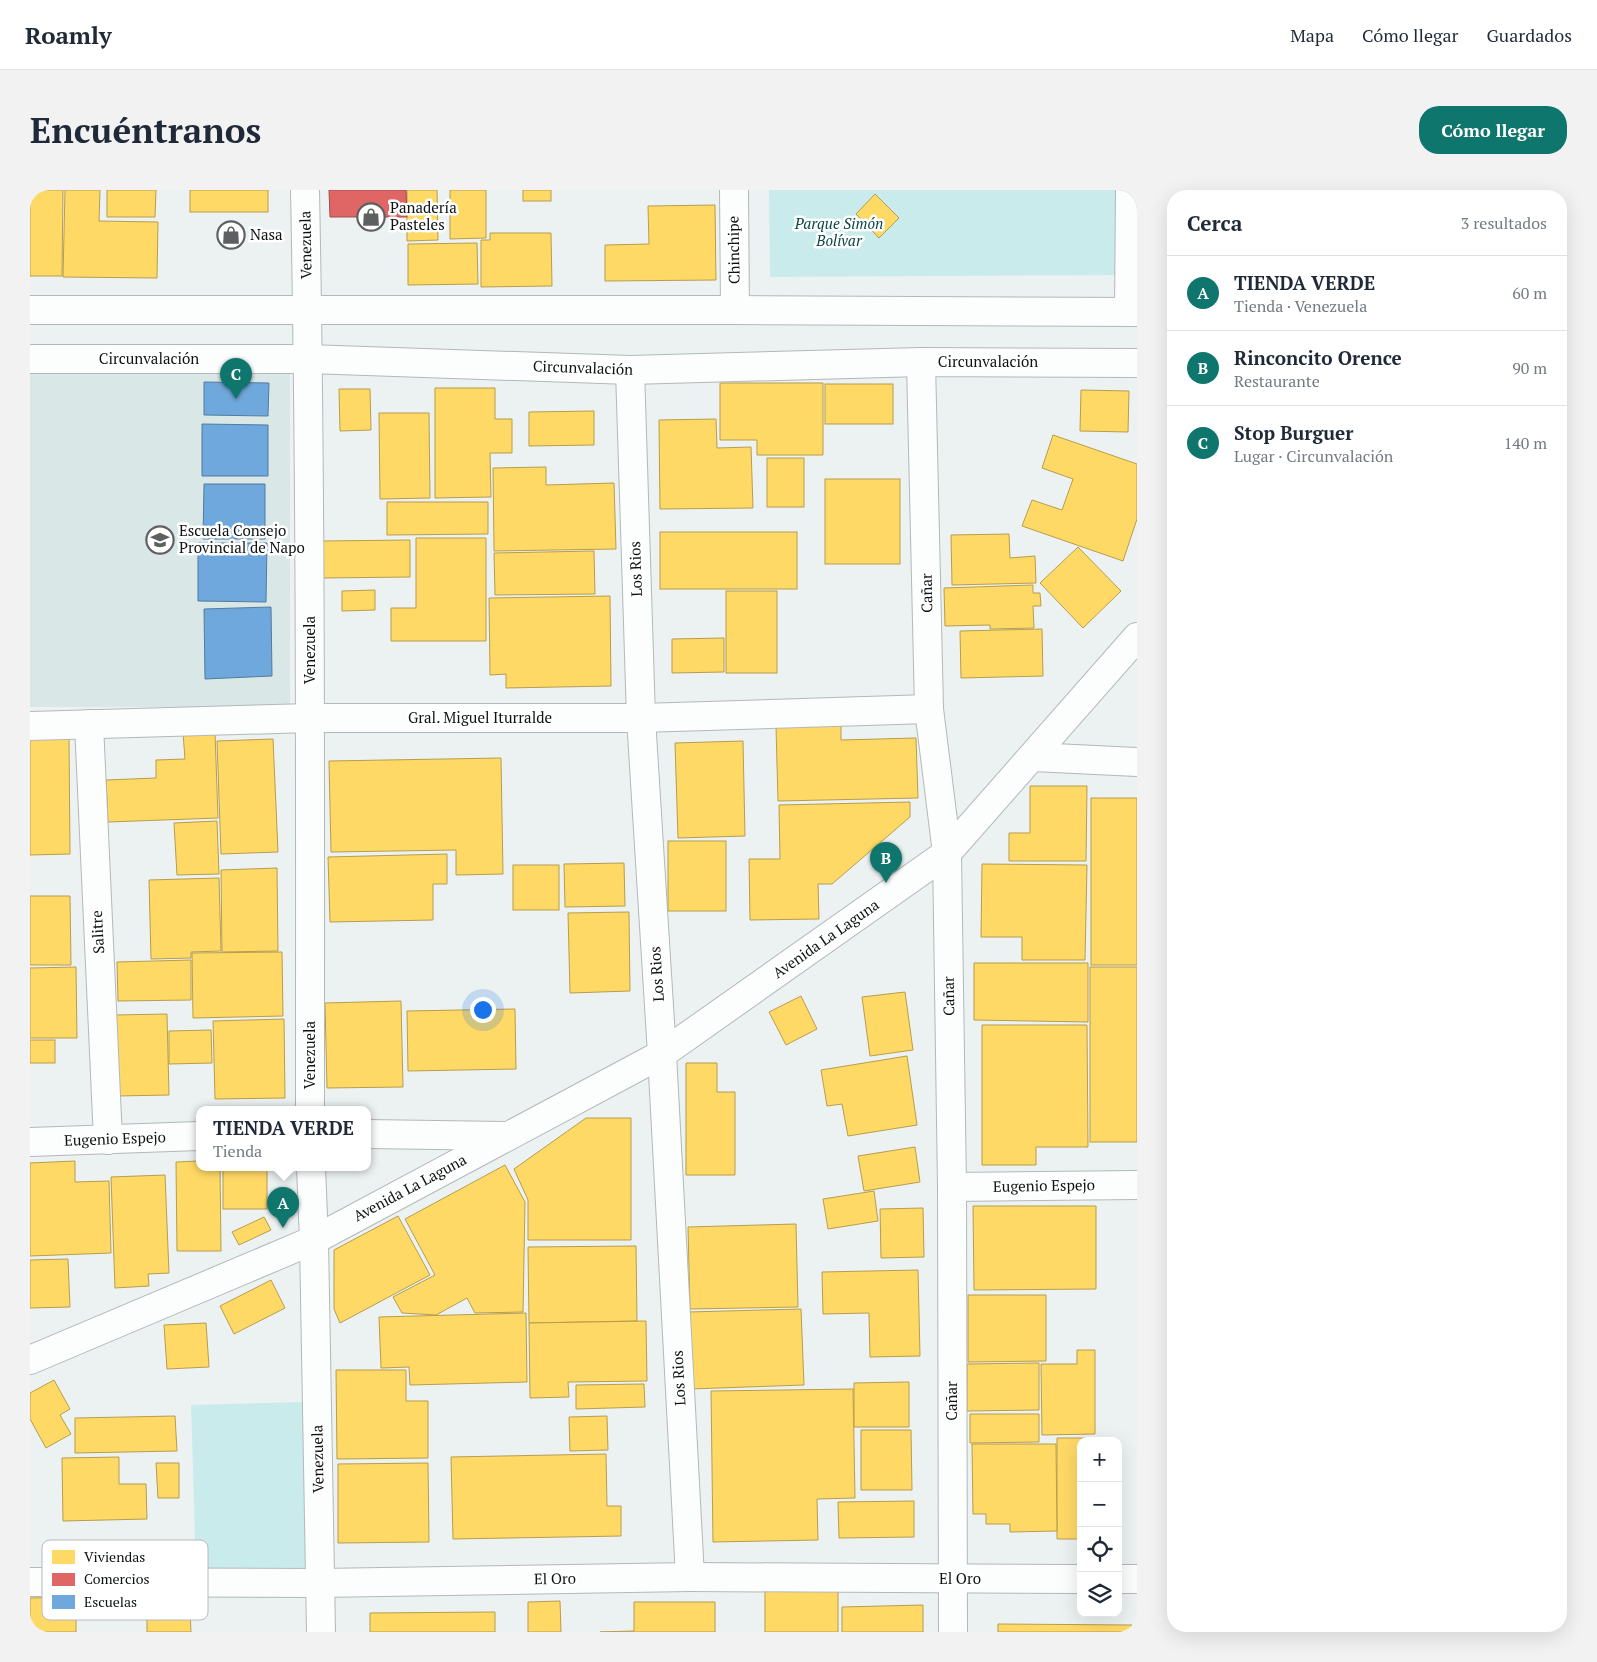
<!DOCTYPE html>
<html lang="es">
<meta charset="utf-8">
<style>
body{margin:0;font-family:"PT Serif",serif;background:#f2f2f3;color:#1f2937}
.controls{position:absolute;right:15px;bottom:15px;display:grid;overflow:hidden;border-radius:10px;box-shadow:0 5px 20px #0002}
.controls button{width:45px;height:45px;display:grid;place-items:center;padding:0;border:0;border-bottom:1px solid #e0e1e3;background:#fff;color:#1f2937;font:25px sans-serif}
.you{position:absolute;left:452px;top:819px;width:18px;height:18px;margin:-12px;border:4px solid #fff;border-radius:50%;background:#1a73e8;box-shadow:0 0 0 8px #1a73e833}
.badge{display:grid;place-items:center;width:32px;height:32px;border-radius:50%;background:#0f766e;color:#fff;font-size:16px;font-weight:700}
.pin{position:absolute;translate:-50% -41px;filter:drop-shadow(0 1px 2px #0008)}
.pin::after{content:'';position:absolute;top:26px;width:18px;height:15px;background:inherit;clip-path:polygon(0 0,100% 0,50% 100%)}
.popup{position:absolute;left:166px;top:916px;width:175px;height:65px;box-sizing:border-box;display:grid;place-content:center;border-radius:10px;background:#fff;filter:drop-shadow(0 1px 4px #0005);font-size:16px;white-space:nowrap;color:#747a83}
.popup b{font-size:19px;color:#1f2937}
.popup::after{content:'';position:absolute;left:50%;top:100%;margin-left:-10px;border:10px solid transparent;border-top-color:#fff}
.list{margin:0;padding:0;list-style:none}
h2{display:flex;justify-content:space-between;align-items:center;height:65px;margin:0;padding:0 20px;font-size:21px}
h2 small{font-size:16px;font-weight:400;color:#747a83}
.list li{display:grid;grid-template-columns:32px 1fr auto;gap:15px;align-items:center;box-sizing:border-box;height:75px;padding:0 20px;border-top:1px solid #e0e1e3}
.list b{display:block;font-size:19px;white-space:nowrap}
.list p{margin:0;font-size:16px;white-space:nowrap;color:#747a83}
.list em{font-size:16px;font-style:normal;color:#747a83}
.icon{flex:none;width:28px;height:28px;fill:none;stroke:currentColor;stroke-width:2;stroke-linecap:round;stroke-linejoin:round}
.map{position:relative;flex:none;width:1107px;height:1442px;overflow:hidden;border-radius:20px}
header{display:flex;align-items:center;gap:30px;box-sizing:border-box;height:70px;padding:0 25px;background:#fff;border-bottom:1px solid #e0e1e3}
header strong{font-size:24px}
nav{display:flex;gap:28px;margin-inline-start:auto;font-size:18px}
.intro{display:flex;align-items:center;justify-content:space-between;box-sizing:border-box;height:120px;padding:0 30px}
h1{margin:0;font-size:35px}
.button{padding:12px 22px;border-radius:20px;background:#0f766e;color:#fff;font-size:18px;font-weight:700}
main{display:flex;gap:30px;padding:0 30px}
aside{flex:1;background:#fff;border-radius:20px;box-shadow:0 5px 20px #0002}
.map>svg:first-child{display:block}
.built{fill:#dae7e7}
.green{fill:#c9ebeb}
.homes{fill:#ffd966;stroke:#b79d4d}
.shops{fill:#e06666;stroke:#a14d4d}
.schools{fill:#6fa8dc;stroke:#527b9f}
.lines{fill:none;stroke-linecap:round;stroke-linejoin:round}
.minor-casing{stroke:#b3b8b8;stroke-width:30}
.major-casing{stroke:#b3b8b8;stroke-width:30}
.minor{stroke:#fcfdfd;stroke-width:28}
.major{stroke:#fcfdfd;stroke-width:28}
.labels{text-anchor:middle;stroke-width:5;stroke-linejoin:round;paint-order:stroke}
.poi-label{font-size:15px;fill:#0e1212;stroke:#fff;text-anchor:start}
.park-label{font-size:15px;font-style:italic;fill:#0a4647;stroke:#fff}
.street-label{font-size:15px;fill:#0e1212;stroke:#fff}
.key{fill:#fff;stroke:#b7b8b8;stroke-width:1}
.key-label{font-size:14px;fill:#0e1212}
</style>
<header>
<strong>Roamly</strong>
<nav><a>Mapa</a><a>Cómo llegar</a><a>Guardados</a></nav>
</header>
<div class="intro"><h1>Encuéntranos</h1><a class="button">Cómo llegar</a></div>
<main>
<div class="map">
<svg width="1107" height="1442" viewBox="0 0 1107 1442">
<rect width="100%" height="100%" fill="#ecf2f2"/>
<rect class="built" x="0" y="184" width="260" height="333"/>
<g class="green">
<polygon points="739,0 1091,0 1092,85 740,87"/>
<polygon points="276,1212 281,1378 166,1381 161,1215"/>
</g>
<g class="homes">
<polygon points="0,0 33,0 32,86 0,86"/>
<polygon points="35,0 70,0 69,31 128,32 127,88 33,87"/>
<polygon points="77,0 126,0 125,27 77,27"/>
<rect x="160" y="0" width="78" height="22"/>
<polygon points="377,0 407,0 408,50 377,51"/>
<polygon points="420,0 456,0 456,48 420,49"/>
<rect x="493" y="0" width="28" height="11"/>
<polygon points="845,4 869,28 849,48 826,24"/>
<polygon points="685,15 686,90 575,91 575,55 619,54 618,16"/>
<polygon points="460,43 521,43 522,96 451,97 451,50 460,50"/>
<polygon points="447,53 448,94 378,95 378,54"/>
<polygon points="690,193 793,193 793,265 727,265 727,250 690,250"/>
<rect x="795" y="194" width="68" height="40"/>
<polygon points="405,198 465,198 465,229 482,229 482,263 460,263 461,307 405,308"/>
<polygon points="309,199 340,199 341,240 310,241"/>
<polygon points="1051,200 1099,201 1098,242 1050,241"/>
<polygon points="564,221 564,255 499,256 499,222"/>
<polygon points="349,223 399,223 400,308 350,309"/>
<polygon points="686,229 687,258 721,257 723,318 630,319 629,230"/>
<polygon points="1023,245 1107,274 1107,329 1093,371 992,336 1002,310 1032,320 1043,289 1012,278"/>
<rect x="737" y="268" width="37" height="49"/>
<polygon points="516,277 516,295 584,293 586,359 464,361 463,278"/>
<rect x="795" y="289" width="75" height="85"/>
<polygon points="357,312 458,312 458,344 357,345"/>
<rect x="630" y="342" width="137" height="57"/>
<polygon points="979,344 980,368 1005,366 1006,393 922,395 921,345"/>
<polygon points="386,348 456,348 456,451 361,451 361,418 386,418"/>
<polygon points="380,350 380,387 292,388 292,351"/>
<polygon points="1048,357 1091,401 1053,438 1010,393"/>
<polygon points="564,361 565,404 465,405 464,363"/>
<polygon points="1003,395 1003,403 1010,403 1011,416 1003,416 1004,438 960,439 960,435 915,436 914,398"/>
<polygon points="345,400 345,420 312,421 312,401"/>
<rect x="696" y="401" width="51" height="82"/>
<polygon points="580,406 581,496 476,498 476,484 460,485 459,408"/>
<polygon points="1012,439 1013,486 931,488 930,441"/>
<polygon points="694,448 694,482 642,483 642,449"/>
<polygon points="811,534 811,550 886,548 888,608 748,611 746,536"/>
<polygon points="185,542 188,628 78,632 76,590 126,588 126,570 155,569 153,543"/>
<polygon points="0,549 39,549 40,664 0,665"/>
<polygon points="243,549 248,662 191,664 187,551"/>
<polygon points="713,551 715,646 648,648 645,553"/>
<polygon points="471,568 473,684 426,685 426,660 301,662 299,571"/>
<polygon points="1000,596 1057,596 1056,671 979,671 979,643 1000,643"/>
<rect x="1061" y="608" width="46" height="167"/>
<polygon points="880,612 880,627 802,694 788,694 789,729 720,730 719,669 750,669 749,615"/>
<polygon points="187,631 189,684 147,685 144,633"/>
<rect x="638" y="651" width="58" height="70"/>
<polygon points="417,664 417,694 403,694 403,730 300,732 298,667"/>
<polygon points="594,673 595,716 535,717 534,674"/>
<polygon points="952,674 1057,675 1055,770 992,770 992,747 951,747"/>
<rect x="483" y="675" width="46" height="45"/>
<polygon points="247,678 248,761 192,762 191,680"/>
<polygon points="189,688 191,761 161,762 161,768 121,769 119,690"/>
<polygon points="0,706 40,706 41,775 0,775"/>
<polygon points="599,722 600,801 540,803 538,723"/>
<polygon points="252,762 253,826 163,828 162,763"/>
<polygon points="161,770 161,810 88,811 87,772"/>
<polygon points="944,773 1058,773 1058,832 944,830"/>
<polygon points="46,777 47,848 0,848 0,778"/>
<rect x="1060" y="777" width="47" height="175"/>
<polygon points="875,802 883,860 840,866 832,807"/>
<polygon points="771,806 787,839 756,855 739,822"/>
<polygon points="371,811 373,897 297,898 295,813"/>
<polygon points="485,819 486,879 378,881 377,821"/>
<polygon points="137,824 139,905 87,906 86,825"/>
<polygon points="254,829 255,908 185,909 183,831"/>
<polygon points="952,835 1057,835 1058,957 1006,957 1006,975 952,975"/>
<polygon points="181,840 182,873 139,874 139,841"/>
<rect x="0" y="850" width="25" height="23"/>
<polygon points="877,866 887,935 818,946 812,914 797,916 791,880"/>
<polygon points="656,873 687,873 687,902 705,902 705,985 656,985"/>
<polygon points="556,928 601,928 601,1050 498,1050 498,1010 484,979"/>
<polygon points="885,957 890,992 834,1001 828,966"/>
<polygon points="45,971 45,992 79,991 81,1063 0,1066 0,973"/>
<polygon points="169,971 169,977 190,977 191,1061 147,1061 146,972"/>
<polygon points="475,975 495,1012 493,1122 445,1123 437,1108 406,1125 372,1123 363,1107 405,1085 375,1029"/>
<rect x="193" y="978" width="44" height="41"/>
<polygon points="135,985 139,1083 118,1084 119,1096 85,1098 81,987"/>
<polygon points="844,1001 848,1031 798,1039 793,1009"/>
<polygon points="943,1016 1066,1016 1066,1099 944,1100"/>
<polygon points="893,1018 894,1067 851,1068 850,1019"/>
<polygon points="368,1026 400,1085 310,1133 304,1119 304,1060"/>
<polygon points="234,1027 241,1040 209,1055 202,1042"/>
<polygon points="766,1034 768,1117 660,1119 658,1037"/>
<polygon points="606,1056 607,1131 499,1133 498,1057"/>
<polygon points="38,1069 40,1117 0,1118 0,1070"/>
<polygon points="888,1080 890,1166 840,1167 839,1123 793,1124 792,1082"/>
<polygon points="241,1090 255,1118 204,1144 190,1116"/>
<polygon points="938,1105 1016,1105 1016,1171 938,1172"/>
<polygon points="771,1119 774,1195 660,1199 658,1122"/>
<polygon points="496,1123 497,1192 380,1195 379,1177 351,1178 349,1127"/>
<polygon points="616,1131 617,1191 538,1192 539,1207 500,1208 499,1133"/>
<polygon points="176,1133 179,1177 137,1179 134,1135"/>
<polygon points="1047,1160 1065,1160 1065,1244 1012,1245 1011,1174 1047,1174"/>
<polygon points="1009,1173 1009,1220 937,1221 937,1174"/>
<polygon points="306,1180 376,1180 376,1211 398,1211 398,1268 307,1269"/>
<polygon points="24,1190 40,1219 30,1225 41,1244 16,1258 0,1229 0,1203"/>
<polygon points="879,1192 879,1237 824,1237 824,1193"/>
<polygon points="614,1194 615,1217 546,1219 546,1195"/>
<polygon points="823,1199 825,1308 787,1309 788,1350 683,1352 681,1201"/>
<polygon points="940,1224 1009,1224 1009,1252 940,1253"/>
<polygon points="145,1226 147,1261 45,1263 45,1228"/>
<polygon points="577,1226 578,1260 540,1261 539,1227"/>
<polygon points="831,1240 881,1240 882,1300 831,1300"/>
<polygon points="1027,1248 1061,1248 1061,1251 1051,1251 1051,1349 1027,1349"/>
<polygon points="942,1254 1026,1254 1027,1341 980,1342 980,1334 956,1334 956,1324 943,1324"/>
<polygon points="576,1264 577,1316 591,1316 591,1346 423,1349 421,1267"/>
<polygon points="89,1267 89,1294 116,1294 117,1329 33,1331 32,1268"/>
<polygon points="126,1273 149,1273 149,1308 128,1308"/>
<polygon points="398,1273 399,1352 308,1353 308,1274"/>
<polygon points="884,1311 884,1347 809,1348 808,1312"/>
<rect x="735" y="1401" width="73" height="41"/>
<polygon points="46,1407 46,1442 0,1442 0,1408"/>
<polygon points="530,1411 531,1442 498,1442 498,1412"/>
<polygon points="604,1412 685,1412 685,1442 570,1442 604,1441"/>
<polygon points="893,1415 893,1442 812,1442 812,1417"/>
<polygon points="160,1422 161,1442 117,1442 117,1424"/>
<polygon points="465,1422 465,1442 340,1442 340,1423"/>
<polygon points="968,1434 1102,1435 1102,1442 968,1442"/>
</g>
<polygon class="shops" points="299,0 376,0 377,27 300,27"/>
<g class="schools">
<polygon points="174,192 239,193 238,226 174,225"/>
<polygon points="172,234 238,235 238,286 172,286"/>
<polygon points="174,294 235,294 235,349 173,349"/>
<polygon points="168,353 237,353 236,412 168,411"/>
<polygon points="241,417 242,486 175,489 174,419"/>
</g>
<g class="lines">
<g class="minor-casing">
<g id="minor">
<path d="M275,0C281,306 280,613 280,919"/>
<polyline points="704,0 705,120"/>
<polyline points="1099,122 1100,0"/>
<polyline points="891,172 899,519 917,663 922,997 923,1442"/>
<polyline points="600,180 611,528 632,864 660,1387"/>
<polyline points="59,534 78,950"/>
<polyline points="0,536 281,528 611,528 899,519"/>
<polyline points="1003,567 1107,572"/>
<polyline points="337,944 475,946"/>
<polyline points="0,952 169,946"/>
<polyline points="281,977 284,1050 291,1442"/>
<polyline points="922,997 1107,995"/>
<polyline points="0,1170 284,1050 632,864 917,663 1107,447"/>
<polyline points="1088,1389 1107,1389"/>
<polyline points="0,1392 290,1393 660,1387 1051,1389"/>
</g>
</g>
<g class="major-casing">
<g id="major">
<polyline points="0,120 705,120 1107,122"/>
<polyline points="0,169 278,169 600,180 891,172 1107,173"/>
</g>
</g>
<use href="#minor" class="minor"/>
<use href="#major" class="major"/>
</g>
<defs>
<g id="shop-ring" transform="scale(1.4375)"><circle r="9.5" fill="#fff" stroke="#5c6060" stroke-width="1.5"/><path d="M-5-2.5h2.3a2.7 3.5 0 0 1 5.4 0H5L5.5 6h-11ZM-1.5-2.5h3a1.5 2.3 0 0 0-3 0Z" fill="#5c6060"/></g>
<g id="school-ring" transform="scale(1.4375)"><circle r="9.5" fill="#fff" stroke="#5c6060" stroke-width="1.5"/><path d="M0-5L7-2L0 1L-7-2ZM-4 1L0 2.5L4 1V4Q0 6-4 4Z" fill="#5c6060"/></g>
</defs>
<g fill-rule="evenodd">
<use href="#shop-ring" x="341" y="27"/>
<use href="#shop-ring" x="201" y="45"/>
<use href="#school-ring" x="130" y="350"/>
</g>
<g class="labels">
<g class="poi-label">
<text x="360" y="23">Panadería<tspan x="360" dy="17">Pasteles</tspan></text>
<text x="220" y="50">Nasa</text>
<text x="149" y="346">Escuela Consejo<tspan x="149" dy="17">Provincial de Napo</tspan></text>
</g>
<g class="park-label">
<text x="809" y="39">Parque Simón<tspan x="809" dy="17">Bolívar</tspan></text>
</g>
<g class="street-label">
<text transform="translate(276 55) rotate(-91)" y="5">Venezuela</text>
<text transform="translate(704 60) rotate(-91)" y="5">Chinchipe</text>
<text x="119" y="174">Circunvalación</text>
<text x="958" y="177">Circunvalación</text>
<text transform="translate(553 178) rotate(2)" y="5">Circunvalación</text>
<text transform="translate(606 379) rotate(-92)" y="5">Los Rios</text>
<text transform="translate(897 403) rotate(-91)" y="5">Cañar</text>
<text transform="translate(280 460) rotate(-90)" y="5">Venezuela</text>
<text x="450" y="533">Gral. Miguel Iturralde</text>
<text transform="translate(68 742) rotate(-93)" y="5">Salitre</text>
<text transform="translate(796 749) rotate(-35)" y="5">Avenida La Laguna</text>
<text transform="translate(627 784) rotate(-94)" y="5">Los Rios</text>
<text transform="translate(919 806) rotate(-91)" y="5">Cañar</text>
<text transform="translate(280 865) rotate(-90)" y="5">Venezuela</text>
<text transform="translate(85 949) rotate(-2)" y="5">Eugenio Espejo</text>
<text transform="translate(1014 996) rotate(-1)" y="5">Eugenio Espejo</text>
<text transform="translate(380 998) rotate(-28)" y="5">Avenida La Laguna</text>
<text transform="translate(649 1188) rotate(-93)" y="5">Los Rios</text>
<text transform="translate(922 1211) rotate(-90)" y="5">Cañar</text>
<text transform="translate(288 1269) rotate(-91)" y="5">Venezuela</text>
<text transform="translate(525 1389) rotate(-1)" y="5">El Oro</text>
<text x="930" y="1394">El Oro</text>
</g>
</g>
<rect x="12" y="1350" width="166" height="80" rx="8" class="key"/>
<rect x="22" y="1360" width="23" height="14" fill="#ffd966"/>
<rect x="22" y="1383" width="23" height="13" fill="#e06666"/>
<rect x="22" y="1405" width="23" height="14" fill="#6fa8dc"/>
<g class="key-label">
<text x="54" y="1372">Viviendas</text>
<text x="54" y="1394">Comercios</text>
<text x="54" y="1417">Escuelas</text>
</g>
</svg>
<div class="controls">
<button>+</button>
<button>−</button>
<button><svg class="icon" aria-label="locate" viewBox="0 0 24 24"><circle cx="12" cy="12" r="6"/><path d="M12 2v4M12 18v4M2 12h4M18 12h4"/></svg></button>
<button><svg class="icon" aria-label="layers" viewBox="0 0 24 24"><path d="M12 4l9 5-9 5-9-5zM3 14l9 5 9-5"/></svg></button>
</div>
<div class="you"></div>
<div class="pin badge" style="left:253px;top:1038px">A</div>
<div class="popup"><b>TIENDA VERDE</b>Tienda</div>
<div class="pin badge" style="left:856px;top:693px">B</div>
<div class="pin badge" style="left:206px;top:209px">C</div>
</div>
<aside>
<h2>Cerca<small>3 resultados</small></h2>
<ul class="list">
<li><span class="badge">A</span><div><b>TIENDA VERDE</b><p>Tienda · Venezuela</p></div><em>60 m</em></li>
<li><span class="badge">B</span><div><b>Rinconcito Orence</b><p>Restaurante</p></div><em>90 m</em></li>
<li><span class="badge">C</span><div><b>Stop Burguer</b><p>Lugar · Circunvalación</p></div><em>140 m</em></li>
</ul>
</aside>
</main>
